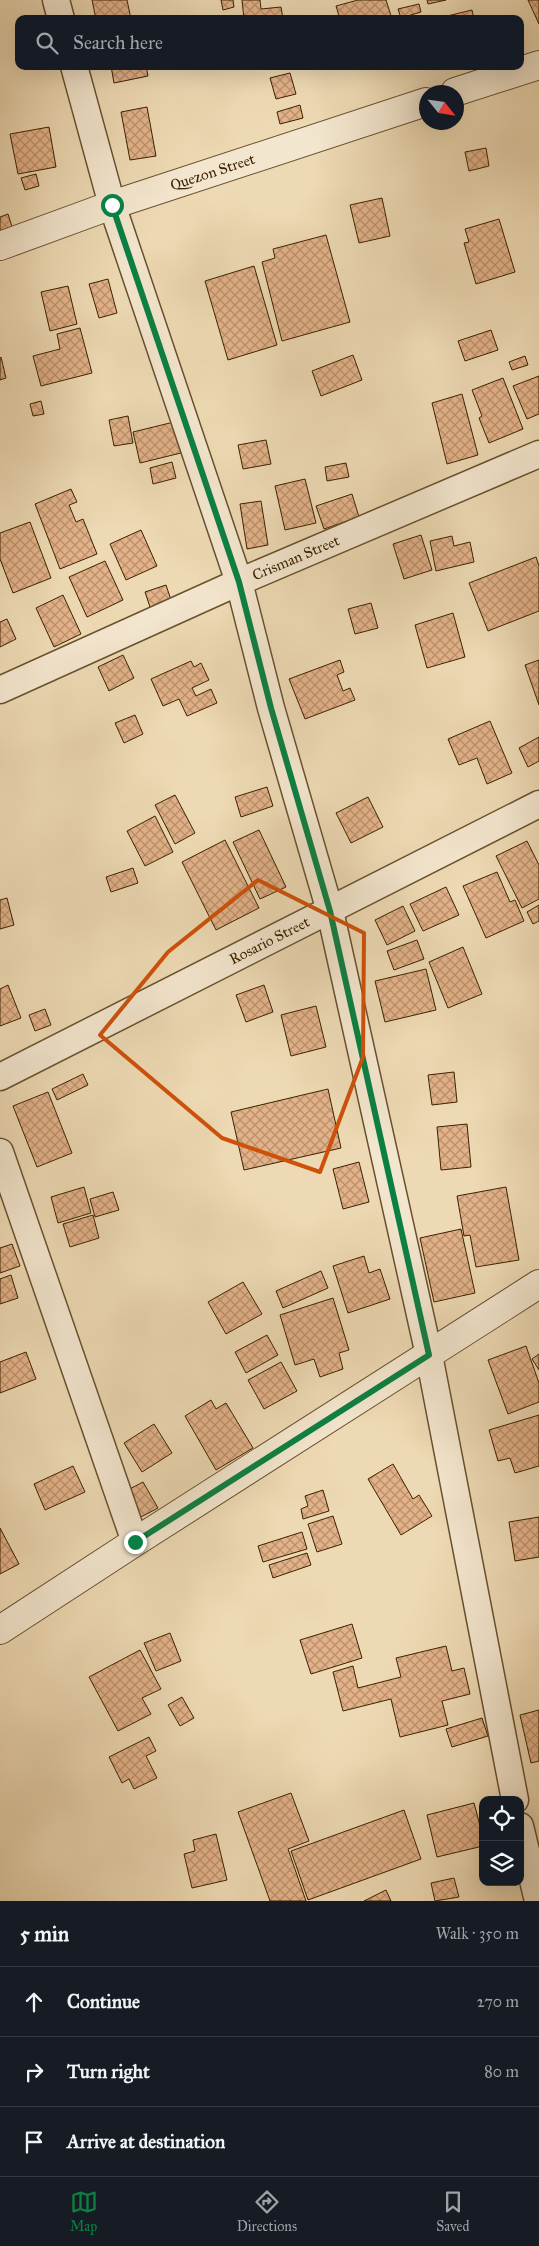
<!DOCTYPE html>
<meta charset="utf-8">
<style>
body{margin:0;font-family:"IM FELL Great Primer",serif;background:#242831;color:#f1f3f6}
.controls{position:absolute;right:15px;bottom:15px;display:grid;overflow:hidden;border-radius:10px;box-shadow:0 5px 20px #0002}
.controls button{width:45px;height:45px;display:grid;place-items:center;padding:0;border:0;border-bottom:1px solid #363941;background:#171b24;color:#f1f3f6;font:25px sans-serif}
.compass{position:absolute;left:419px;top:85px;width:45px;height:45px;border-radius:50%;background:#171b24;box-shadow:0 5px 20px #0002;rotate:120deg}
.stop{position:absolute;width:15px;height:15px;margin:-11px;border:4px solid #0b8043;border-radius:50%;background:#fff}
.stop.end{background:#0b8043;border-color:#fff;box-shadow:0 1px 5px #0008}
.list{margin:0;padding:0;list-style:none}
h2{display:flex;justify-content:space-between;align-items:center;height:65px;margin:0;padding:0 20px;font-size:21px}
h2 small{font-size:16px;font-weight:400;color:#9ea1a6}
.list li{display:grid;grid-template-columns:32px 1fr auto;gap:15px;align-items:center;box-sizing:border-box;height:70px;padding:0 20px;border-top:1px solid #363941}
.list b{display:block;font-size:19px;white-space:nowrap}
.list em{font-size:16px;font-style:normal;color:#9ea1a6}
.icon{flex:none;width:28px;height:28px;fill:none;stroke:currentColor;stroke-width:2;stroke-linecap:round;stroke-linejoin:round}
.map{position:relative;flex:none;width:539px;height:1901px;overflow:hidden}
.search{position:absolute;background:#171b24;box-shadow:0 5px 20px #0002;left:15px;right:15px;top:15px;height:55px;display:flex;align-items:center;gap:12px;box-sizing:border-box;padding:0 18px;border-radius:10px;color:#9ea1a6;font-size:19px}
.sheet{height:275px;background:#171b24}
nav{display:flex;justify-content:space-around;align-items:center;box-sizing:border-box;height:70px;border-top:1px solid #363941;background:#171b24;font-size:14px;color:#9ea1a6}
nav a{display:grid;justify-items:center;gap:2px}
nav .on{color:#0b8043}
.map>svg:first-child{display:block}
.building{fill:url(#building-cross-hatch);stroke:#3b2200}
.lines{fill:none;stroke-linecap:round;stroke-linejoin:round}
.minor-casing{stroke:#68502d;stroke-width:29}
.tertiary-casing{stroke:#68502d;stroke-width:30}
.minor{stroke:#f3e6ce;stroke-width:26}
.tertiary{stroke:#f3e6ce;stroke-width:28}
.route{stroke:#0b8043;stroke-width:6}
.marked{fill:none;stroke:#ce510a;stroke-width:4;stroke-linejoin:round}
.labels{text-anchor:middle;stroke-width:4.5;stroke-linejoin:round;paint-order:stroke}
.street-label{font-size:15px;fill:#3b2200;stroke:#f3e6ce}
</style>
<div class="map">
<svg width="539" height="1901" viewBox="0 0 539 1901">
<defs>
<pattern id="building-cross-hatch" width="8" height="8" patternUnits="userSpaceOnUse" patternTransform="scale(1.25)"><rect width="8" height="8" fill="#e3b288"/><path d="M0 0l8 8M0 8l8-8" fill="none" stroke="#b9906d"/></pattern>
</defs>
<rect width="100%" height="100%" fill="#edd9b3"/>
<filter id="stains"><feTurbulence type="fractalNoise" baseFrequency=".004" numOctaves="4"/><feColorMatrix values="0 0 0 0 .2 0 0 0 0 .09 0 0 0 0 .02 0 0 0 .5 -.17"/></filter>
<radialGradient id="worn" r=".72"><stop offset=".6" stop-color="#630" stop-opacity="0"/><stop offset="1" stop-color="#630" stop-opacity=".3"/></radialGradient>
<g class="building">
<polygon points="92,0 127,0 131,19 96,19"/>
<polygon points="221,0 233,0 234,7 223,10"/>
<polygon points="242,0 260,0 261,9 281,7 283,19 244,19"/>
<polygon points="358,0 386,0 392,19 340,19 336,6"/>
<polygon points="427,0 446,0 428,4"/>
<polygon points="528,0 539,0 539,24"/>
<polygon points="419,4 421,12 401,18 398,9"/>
<polygon points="472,10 474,19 435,19"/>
<polygon points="111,66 146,66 148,76 114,83"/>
<polygon points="290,73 296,94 276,99 270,78"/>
<polygon points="300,105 303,118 280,124 277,112"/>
<polygon points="147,107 156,156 130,160 121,112"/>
<polygon points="49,127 56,167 18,174 10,134"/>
<polygon points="486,148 489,166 469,171 465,152"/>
<polygon points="36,174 39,186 25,190 21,178"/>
<polygon points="382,198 390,236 359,243 350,205"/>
<polygon points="8,214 15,236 0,241 0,217"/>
<polygon points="499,219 515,272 476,284 464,243 469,242 465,229"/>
<polygon points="326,235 350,322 282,341 262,262 275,258 273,249"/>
<polygon points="254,266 277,345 228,360 205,281"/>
<polygon points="108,279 117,313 99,318 89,284"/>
<polygon points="68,286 77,324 50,331 41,292"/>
<polygon points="80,328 92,373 41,386 33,356 60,349 57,334"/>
<polygon points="491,330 498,350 465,361 458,341"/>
<polygon points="353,355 362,380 321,396 312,371"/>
<polygon points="525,356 528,365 512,370 509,362"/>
<polygon points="1,357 6,378 0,380 0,358"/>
<polygon points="539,376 539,414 527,419 513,386"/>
<polygon points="503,378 523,429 489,443 479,418 482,416 472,390"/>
<polygon points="462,394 478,455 447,464 432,403"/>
<polygon points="41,401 44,414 33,416 30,404"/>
<polygon points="128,416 133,443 114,446 109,420"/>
<polygon points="178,421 185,452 140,463 133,432"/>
<polygon points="266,440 271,464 243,469 238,445"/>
<polygon points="172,462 176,478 153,484 150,468"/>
<polygon points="346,463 349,477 327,481 325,467"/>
<polygon points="305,479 316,523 285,530 275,486"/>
<polygon points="71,489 77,502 69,505 76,522 83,519 97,554 60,569 35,504"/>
<polygon points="352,494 359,517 324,529 316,506"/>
<polygon points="261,501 268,545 247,549 240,504"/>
<polygon points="30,522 51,578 13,593 0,559 0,533"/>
<polygon points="141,530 157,566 126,580 110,544"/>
<polygon points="421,535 432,570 404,579 393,544"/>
<polygon points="452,536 454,546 470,542 474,562 436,571 430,541"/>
<polygon points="536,557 539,566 539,611 488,631 469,583"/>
<polygon points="105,561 123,600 87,617 69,577"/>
<polygon points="166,585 172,603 151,610 145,592"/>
<polygon points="63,595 81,634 54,647 36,608"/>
<polygon points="371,603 378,628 355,634 348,609"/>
<polygon points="453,613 465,657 427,668 415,625"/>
<polygon points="7,619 16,639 0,647 0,622"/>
<polygon points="123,655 134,678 109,691 98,667"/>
<polygon points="340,660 344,672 337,675 343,691 350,688 355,700 305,719 289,679"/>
<polygon points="539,660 539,705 525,665"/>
<polygon points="191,661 194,667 201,663 209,680 192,688 196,696 211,689 217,703 187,716 179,699 163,706 151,679"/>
<polygon points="135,715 143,734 124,743 115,723"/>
<polygon points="490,721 512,773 487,784 477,758 459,765 448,739"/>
<polygon points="539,737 539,761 528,767 519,748"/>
<polygon points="267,787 273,806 241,817 235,797"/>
<polygon points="175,795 195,833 175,844 155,805"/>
<polygon points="368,797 383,827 351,843 336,813"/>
<polygon points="155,816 173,852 145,866 127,831"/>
<polygon points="259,830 286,887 260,899 233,842"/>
<polygon points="225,840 259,908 216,930 182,862"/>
<polygon points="527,841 539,865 539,899 522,908 496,856"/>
<polygon points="133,868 138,883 111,892 106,877"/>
<polygon points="497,872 510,902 515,900 524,921 486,938 463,886"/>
<polygon points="446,887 459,915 423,931 410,904"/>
<polygon points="7,898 14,925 0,929 0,900"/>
<polygon points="539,905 539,921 533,924 527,912"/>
<polygon points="403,906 415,931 387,945 375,920"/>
<polygon points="417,940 424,959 394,970 387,951"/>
<polygon points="463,947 482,994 448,1008 429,962"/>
<polygon points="426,969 436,1010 385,1022 375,981"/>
<polygon points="8,985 21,1018 0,1026 0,989"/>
<polygon points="264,985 273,1012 246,1022 236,995"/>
<polygon points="316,1006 326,1047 291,1056 281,1015"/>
<polygon points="45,1009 51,1025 35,1031 29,1015"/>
<polygon points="454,1072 457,1102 432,1105 428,1075"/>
<polygon points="83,1074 88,1085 57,1100 52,1089"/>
<polygon points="328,1089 341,1148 244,1170 231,1112"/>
<polygon points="48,1092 72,1153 37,1167 13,1106"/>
<polygon points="467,1124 471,1167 441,1170 437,1127"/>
<polygon points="359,1162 369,1202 343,1209 333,1169"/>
<polygon points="84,1187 91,1213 58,1223 51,1197"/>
<polygon points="506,1187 519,1260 476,1267 470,1235 464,1236 457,1196"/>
<polygon points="113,1192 119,1210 95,1217 90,1199"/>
<polygon points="93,1215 99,1238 70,1247 63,1224"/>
<polygon points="461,1229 475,1293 434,1302 420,1238"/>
<polygon points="12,1244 20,1266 0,1273 0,1248"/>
<polygon points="364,1256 369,1273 380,1269 390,1299 348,1313 333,1266"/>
<polygon points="321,1271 328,1288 283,1308 276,1291"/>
<polygon points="11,1275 18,1298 0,1304 0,1279"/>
<polygon points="243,1282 262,1314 226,1334 208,1302"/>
<polygon points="333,1298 349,1350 339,1353 343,1369 320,1377 314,1359 295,1365 280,1315"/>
<polygon points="267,1335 278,1355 246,1373 235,1352"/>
<polygon points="526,1346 539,1383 539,1402 508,1414 488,1360"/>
<polygon points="26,1352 36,1379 0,1393 0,1362"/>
<polygon points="539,1354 539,1370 532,1359"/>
<polygon points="281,1362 297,1391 264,1409 248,1380"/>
<polygon points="211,1400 216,1409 226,1403 253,1448 216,1470 185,1416"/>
<polygon points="539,1415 539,1466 515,1473 510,1458 498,1461 489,1430"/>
<polygon points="154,1424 172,1453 142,1472 124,1443"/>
<polygon points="393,1464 413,1499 419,1495 432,1516 401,1535 368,1479"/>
<polygon points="73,1466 85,1492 45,1510 34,1484"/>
<polygon points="143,1482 158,1508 139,1518 124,1492"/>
<polygon points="323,1490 329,1511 303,1519 301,1509 308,1506 305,1496"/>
<polygon points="333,1516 342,1544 317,1552 308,1524"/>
<polygon points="539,1517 539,1557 515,1561 509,1522"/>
<polygon points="0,1528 19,1564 0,1574"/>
<polygon points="302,1532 307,1549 263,1562 258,1546"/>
<polygon points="307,1553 311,1565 273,1578 269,1565"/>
<polygon points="352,1624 362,1658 311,1674 300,1640"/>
<polygon points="170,1633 181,1661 156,1671 144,1643"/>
<polygon points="446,1646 452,1671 464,1668 470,1694 442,1701 448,1725 400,1737 391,1699 343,1711 333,1672 353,1666 358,1688 401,1677 396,1658"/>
<polygon points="140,1650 161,1689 142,1698 151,1714 118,1731 89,1677"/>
<polygon points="182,1697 194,1718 180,1726 168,1705"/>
<polygon points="539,1710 539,1761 531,1763 520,1715"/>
<polygon points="482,1718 488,1736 452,1747 446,1729"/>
<polygon points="149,1737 156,1751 146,1756 157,1778 134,1789 129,1779 122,1783 109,1757"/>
<polygon points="291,1793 309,1841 288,1849 306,1901 270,1901 238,1812"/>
<polygon points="474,1803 483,1837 483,1846 437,1857 427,1815"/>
<polygon points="404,1810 421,1859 308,1900 291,1851"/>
<polygon points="216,1834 227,1880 192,1888 184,1854 195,1851 193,1840"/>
<polygon points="454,1878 459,1897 435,1901 431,1883"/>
<polygon points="386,1890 391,1901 364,1901"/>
</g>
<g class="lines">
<g class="minor-casing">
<g id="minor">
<polyline points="56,0 61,19"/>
<polyline points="74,66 112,205 239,582 271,708 330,911 429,1355 515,1800"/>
<path id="s1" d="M0,690L239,582L539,454"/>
<path id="s2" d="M0,1077L539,804"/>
<polyline points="0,1152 135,1542"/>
<polyline points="520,1826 538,1901"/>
</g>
</g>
<g class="tertiary-casing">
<g id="tertiary">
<polyline points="455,92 539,65"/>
<path id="s3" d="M0,246L112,205L426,102"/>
<polyline points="0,1630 135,1542 539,1284"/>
</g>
</g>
<use href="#minor" class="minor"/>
<use href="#tertiary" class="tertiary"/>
</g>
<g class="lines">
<polyline class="route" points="112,205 239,582 271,708 330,911 429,1355 135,1542"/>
</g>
<path class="marked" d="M258,880L364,933L363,1057L320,1172L222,1138L100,1035L168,952Z"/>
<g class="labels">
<g class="street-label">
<text dy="5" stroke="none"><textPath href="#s3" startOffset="225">Quezon Street</textPath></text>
<text dy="5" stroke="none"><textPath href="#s1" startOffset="324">Crisman Street</textPath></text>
<text dy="5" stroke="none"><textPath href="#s2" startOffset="302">Rosario Street</textPath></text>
</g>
</g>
<rect width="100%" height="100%" filter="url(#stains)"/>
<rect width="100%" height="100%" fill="url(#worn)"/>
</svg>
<div class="controls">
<button><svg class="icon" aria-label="locate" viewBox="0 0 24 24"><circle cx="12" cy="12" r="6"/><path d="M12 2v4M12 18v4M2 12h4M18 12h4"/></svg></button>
<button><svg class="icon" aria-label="layers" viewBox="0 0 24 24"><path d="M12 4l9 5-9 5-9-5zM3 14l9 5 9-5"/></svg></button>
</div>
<svg class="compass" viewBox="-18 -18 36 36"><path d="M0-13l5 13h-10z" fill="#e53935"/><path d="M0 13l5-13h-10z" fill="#9ea1a6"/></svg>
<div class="stop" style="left:112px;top:205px"></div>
<div class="stop end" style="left:135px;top:1542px"></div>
<div class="search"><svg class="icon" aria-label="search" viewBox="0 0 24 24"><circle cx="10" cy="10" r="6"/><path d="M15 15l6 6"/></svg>Search here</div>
</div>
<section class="sheet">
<h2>5 min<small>Walk · 350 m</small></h2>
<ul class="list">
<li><svg class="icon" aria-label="ahead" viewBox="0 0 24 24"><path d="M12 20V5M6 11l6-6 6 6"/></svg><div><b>Continue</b></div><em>270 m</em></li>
<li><svg class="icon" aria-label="right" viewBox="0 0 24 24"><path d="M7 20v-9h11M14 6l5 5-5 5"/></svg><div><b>Turn right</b></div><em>80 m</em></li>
<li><svg class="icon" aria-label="arrive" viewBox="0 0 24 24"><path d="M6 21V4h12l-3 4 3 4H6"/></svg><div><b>Arrive at destination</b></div></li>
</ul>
</section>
<nav>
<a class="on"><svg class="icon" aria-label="map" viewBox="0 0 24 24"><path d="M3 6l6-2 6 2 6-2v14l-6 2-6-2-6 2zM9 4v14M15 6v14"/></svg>Map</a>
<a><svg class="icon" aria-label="directions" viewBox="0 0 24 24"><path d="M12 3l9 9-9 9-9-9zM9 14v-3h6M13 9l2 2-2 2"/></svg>Directions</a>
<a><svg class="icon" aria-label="saved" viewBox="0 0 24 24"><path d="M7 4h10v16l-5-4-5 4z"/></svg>Saved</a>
</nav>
